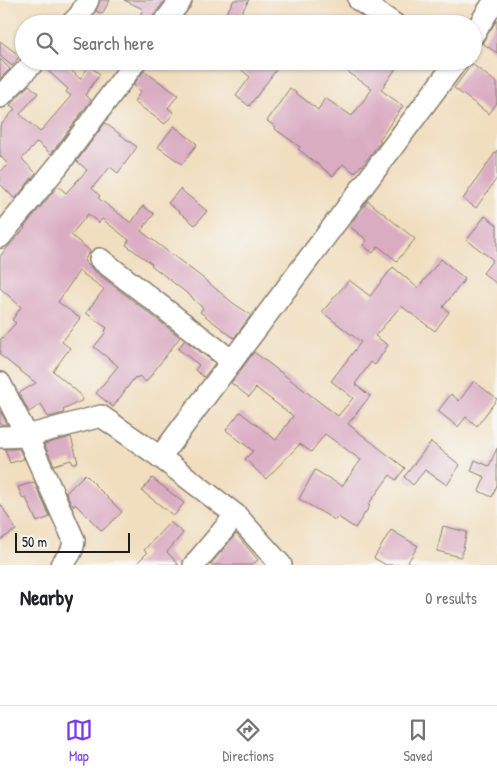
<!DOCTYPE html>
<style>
body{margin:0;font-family:"Patrick Hand",sans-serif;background:#f2f2f2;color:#202124}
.scale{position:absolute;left:15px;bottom:12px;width:115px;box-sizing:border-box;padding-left:5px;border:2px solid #1c1c1c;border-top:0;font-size:14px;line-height:18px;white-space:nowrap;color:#1c1c1c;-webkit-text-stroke:4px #f6f6f2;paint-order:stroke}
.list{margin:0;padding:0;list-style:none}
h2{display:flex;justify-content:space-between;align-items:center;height:65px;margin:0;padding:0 20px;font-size:21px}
h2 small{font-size:16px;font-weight:400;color:#757577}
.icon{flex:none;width:28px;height:28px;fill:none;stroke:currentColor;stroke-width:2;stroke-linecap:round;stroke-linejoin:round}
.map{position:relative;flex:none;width:497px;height:565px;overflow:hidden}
.search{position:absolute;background:#fff;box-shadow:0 1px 4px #0004;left:15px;right:15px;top:15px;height:55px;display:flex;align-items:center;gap:12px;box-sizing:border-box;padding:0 18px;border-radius:28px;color:#757577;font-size:19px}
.sheet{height:140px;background:#fff}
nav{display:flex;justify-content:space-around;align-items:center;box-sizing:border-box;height:70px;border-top:1px solid #e0e0e0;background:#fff;font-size:14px;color:#757577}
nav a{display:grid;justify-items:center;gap:2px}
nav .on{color:#7c3aed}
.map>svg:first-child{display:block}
.building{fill:#daacc2}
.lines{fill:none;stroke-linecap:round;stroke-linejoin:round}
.minor-casing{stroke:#867d6e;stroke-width:24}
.minor{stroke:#fff;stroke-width:21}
</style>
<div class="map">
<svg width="497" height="565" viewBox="0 0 497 565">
<rect width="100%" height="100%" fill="#f6f6f2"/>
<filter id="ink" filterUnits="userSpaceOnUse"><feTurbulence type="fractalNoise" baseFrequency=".02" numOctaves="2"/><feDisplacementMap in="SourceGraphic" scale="10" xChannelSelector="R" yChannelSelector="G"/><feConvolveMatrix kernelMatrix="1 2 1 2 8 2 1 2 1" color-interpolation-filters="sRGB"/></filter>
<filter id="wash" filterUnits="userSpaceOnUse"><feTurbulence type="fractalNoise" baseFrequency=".0096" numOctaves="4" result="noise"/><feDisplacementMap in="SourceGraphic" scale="20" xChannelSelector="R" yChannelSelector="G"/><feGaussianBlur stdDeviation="1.12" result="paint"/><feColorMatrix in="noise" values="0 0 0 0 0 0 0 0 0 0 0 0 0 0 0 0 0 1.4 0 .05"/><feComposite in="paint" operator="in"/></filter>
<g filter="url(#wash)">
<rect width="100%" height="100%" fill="#f1debf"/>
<g id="blocks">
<g class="building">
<polygon points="100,0 110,0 102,14 96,11"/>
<polygon points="124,0 165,0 153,16 151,24 136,24 143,9"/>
<polygon points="234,0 249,0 235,24 220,24"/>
<polygon points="497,20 497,53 482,43"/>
<polygon points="0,41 20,56 12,66 0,56"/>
<polygon points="0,59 10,69 0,79"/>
<polygon points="47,61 62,61 80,79 89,66 100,74 85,95 91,100 51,154 37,142 22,159 36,173 15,199 0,184 0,172 8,164 0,156 0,126 15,109 10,105 29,85 38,93 20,114 40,132 71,96 66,92 68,89 45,68"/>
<polygon points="231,61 283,61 249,106 236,96 250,77"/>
<polygon points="349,61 401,61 381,90 403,106 379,140 381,141 362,166 361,165 355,173 343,164 333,176 298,149 300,147 275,129 276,127 267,121 290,88 318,110 325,98 352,116 372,89 344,69"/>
<polygon points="472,64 497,83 497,103 489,114 454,88"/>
<polygon points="144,71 178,95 168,108 174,113 165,124 134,102 141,91 133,85"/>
<polygon points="105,123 137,147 118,173 110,167 92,188 100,196 98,198 131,223 143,206 154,214 141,231 204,279 233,303 251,315 234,338 200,312 203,308 193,299 193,298 151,265 152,264 126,245 129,240 102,219 99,223 88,214 71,235 90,251 84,261 92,269 180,337 146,382 139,376 137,378 135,377 113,407 96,393 118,366 94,347 106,332 105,331 107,328 86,313 104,289 79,271 58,302 80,318 62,342 70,348 53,371 80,394 83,400 63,410 64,413 48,417 41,404 29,412 19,393 36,383 0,355 0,340 16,323 12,320 21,307 0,288 0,256 25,228 24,227 58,186 66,193 87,170 77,161"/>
<polygon points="174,126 197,144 182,164 158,147"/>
<polygon points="497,150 497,178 476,208 463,199"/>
<polygon points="180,189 207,211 195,225 168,203"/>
<polygon points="368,201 415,239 397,261 378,246 373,253 363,245 367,240 349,226"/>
<polygon points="485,216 497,225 497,284 483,273 493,260 467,240"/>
<polygon points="441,259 465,279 443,307 449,312 435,331 401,306 375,336 388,345 375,365 371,362 355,384 370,396 348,424 405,468 396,480 390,475 368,505 370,506 355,528 338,517 335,520 299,499 315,470 342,486 361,460 325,434 311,452 300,444 266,479 245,459 253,451 226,430 240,412 276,440 293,416 256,388 249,397 231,383 254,352 338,416 353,398 331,381 361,342 322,312 349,280 370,296 393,267 418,288"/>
<polygon points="185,340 215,363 204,377 195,370 199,365 178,349"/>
<polygon points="474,381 497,399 477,426 466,417 458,427 438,411 451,394 459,401"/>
<polygon points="0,411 7,424 0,424"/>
<polygon points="71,437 78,462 73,464 71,460 54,465 44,444"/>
<polygon points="431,442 460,465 447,485 425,470 413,485 404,477"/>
<polygon points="497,448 497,485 492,497 479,491 485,477 471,471 475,460 489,466"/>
<polygon points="5,449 19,449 24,459 10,463"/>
<polygon points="85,474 95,484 94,484 122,512 102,531 75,504 74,506 71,504 66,493"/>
<polygon points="152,478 184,503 174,516 142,491"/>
<polygon points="34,482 50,517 37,522 26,498 23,499 18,487"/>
<polygon points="0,503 16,530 0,540"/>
<polygon points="170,522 183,533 167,552 179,565 135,565 147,553 144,550"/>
<polygon points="443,526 467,532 461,557 437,551"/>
<polygon points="391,530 418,546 406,565 386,565 374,558"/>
<polygon points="236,534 258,560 251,565 210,565"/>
</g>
</g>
</g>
<g filter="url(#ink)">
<use href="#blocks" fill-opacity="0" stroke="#867d6e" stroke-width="1"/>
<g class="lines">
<g class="minor-casing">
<g id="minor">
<polyline points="359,0 394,24"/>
<polyline points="71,24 80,15 88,0"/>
<polyline points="163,24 181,0"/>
<polyline points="473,35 495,0"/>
<polyline points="0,97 35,61"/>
<polyline points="0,237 57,167 136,61"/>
<polyline points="100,259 232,361"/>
<path d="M0,383L27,436L74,540C73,552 69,556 61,565"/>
<polyline points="0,437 27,436 101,416 160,457 236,515 281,565"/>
<polyline points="160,457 457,61"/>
<polyline points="194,565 236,515"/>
</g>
</g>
<use href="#minor" class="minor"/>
</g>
</g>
</svg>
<div class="scale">50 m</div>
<div class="search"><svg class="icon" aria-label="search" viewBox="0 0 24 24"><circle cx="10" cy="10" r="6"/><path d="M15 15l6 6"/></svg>Search here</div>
</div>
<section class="sheet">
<h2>Nearby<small>0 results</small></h2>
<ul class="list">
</ul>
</section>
<nav>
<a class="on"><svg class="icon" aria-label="map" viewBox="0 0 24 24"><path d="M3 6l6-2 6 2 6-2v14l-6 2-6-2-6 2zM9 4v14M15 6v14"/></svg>Map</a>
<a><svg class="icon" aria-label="directions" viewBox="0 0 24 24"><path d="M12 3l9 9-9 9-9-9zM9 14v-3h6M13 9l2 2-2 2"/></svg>Directions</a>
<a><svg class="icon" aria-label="saved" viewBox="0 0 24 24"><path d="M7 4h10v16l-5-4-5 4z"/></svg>Saved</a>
</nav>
